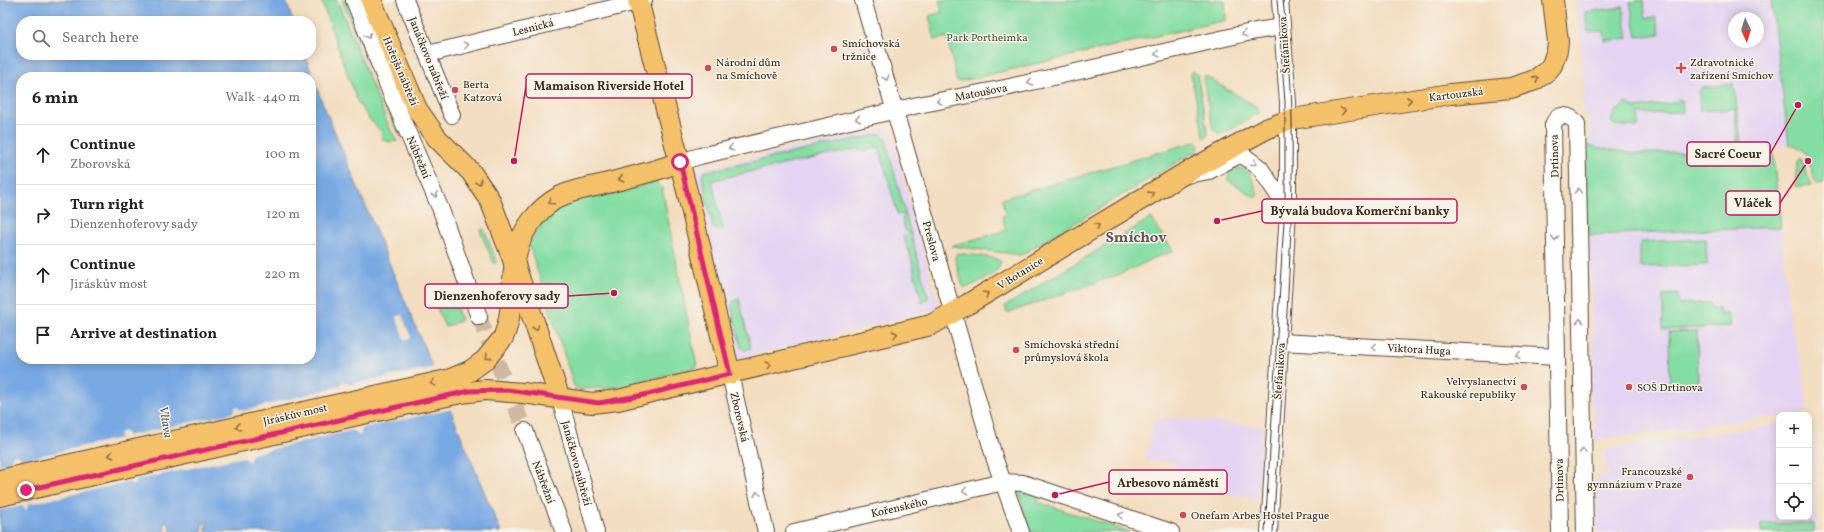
<!DOCTYPE html>
<meta charset="utf-8">
<style>
body{margin:0;font-family:Vollkorn,serif;background:#f6f6f6;color:#222}
.controls{position:absolute;right:12px;bottom:12px;display:grid;overflow:hidden;border-radius:8px;box-shadow:0 2px 10px #0003}
.controls button{width:36px;height:36px;display:grid;place-items:center;padding:0;border:0;border-bottom:1px solid #e0e0e0;background:#fff;color:#222;font:20px sans-serif}
.compass{position:absolute;left:1728px;top:12px;width:36px;height:36px;border-radius:50%;background:#fff;box-shadow:0 2px 10px #0003;rotate:176deg}
.stop{position:absolute;width:12px;height:12px;margin:-9px;border:3px solid #db2777;border-radius:50%;background:#fff}
.stop.end{background:#db2777;border-color:#fff;box-shadow:0 1px 4px #0008}
.list{margin:0;padding:0;list-style:none}
h2{display:flex;justify-content:space-between;align-items:center;height:52px;margin:0;padding:0 16px;font-size:17px}
h2 small{font-size:13px;font-weight:400;color:#767676}
.list li{display:grid;grid-template-columns:26px 1fr auto;gap:12px;align-items:center;box-sizing:border-box;height:60px;padding:0 16px;border-top:1px solid #e0e0e0}
.list b{display:block;font-size:15px;white-space:nowrap}
.list p{margin:0;font-size:13px;white-space:nowrap;color:#767676}
.list em{font-size:13px;font-style:normal;color:#767676}
.icon{flex:none;width:22px;height:22px;fill:none;stroke:currentColor;stroke-width:2;stroke-linecap:round;stroke-linejoin:round}
.map{position:relative;flex:none;width:1824px;height:532px;overflow:hidden}
.search{position:absolute;background:#fff;box-shadow:0 2px 10px #0003;left:16px;top:16px;width:300px;height:44px;display:flex;align-items:center;gap:10px;box-sizing:border-box;padding:0 14px;border-radius:16px;color:#767676;font-size:15px}
.panel{position:absolute;background:#fff;box-shadow:0 2px 10px #0003;left:16px;top:72px;width:300px;height:292px;border-radius:16px}
.map>svg:first-child{display:block}
.built{fill:#e4d3f2;fill-rule:evenodd}
.green{fill:#84dda3;stroke:#608460}
.water{fill:#78a8e2;stroke:#5a6980;fill-rule:evenodd}
.pier{fill:#f3ddc0}
.lines{fill:none;stroke-linecap:round;stroke-linejoin:round}
.minor-tunnel{stroke:#ceb9a0;stroke-width:16;stroke-dasharray:16 8;stroke-linecap:butt}
.minor-casing{stroke:#574536;stroke-width:18}
.major-casing{stroke:#574536;stroke-width:22}
.minor{stroke:#fff;stroke-width:16}
.major{stroke:#f4c16a;stroke-width:20}
.tram{stroke:#3b2a1e;stroke-width:1}
.major-bridge-casing{stroke:#574536;stroke-width:22;stroke-linecap:butt}
.major-bridge{stroke:#f4c16a;stroke-width:20}
.oneway{stroke:#a79f9a}
.oneway2{stroke:#8e6e40}
.route{stroke:#db2777;stroke-width:5}
.poi-dot{fill:#d1495b;stroke:#f7f3e8;stroke-width:1.5}
.labels{text-anchor:middle;stroke-width:3;stroke-linejoin:round;paint-order:stroke}
.street-label{font-size:11px;fill:#3b2a1e;stroke:#f7f3e8}
.park-label{font-size:11px;fill:#4d573f;stroke:#f7f3e8}
.poi-label{font-size:11px;fill:#3b2a1e;stroke:#f7f3e8;text-anchor:start}
.water-label{font-size:12px;font-style:italic;fill:#505663;stroke:#f7f3e8}
.district-label{font-size:15px;font-weight:bold;fill:#65545c;stroke:#f7f3e8}
.leader{fill:none;stroke:#c2185b;stroke-width:1.5}
.callout-dot{fill:#c2185b;stroke:#f7f3e8;stroke-width:1.5}
.callout{fill:#f7f3e8;stroke:#c2185b;stroke-width:1.5}
.callout-label{font-size:12px;text-anchor:middle;font-weight:bold;fill:#3b2a1e}
</style>
<div class="map">
<svg width="1824" height="532" viewBox="0 0 1824 532">
<rect width="100%" height="100%" fill="#f7f3e8"/>
<filter id="ink" filterUnits="userSpaceOnUse"><feTurbulence type="fractalNoise" baseFrequency=".025" numOctaves="2"/><feDisplacementMap in="SourceGraphic" scale="8" xChannelSelector="R" yChannelSelector="G"/><feConvolveMatrix kernelMatrix="1 2 1 2 8 2 1 2 1" color-interpolation-filters="sRGB"/></filter>
<filter id="wash" filterUnits="userSpaceOnUse"><feTurbulence type="fractalNoise" baseFrequency=".012" numOctaves="4" result="noise"/><feDisplacementMap in="SourceGraphic" scale="16" xChannelSelector="R" yChannelSelector="G"/><feGaussianBlur stdDeviation="0.9" result="paint"/><feColorMatrix in="noise" values="0 0 0 0 0 0 0 0 0 0 0 0 0 0 0 0 0 1.4 0 .05"/><feComposite in="paint" operator="in"/></filter>
<g filter="url(#wash)">
<rect width="100%" height="100%" fill="#f3ddc0"/>
<g class="built">
<path d="M1577,0H1771L1789,144L1772,147L1635,154L1589,146L1591,125L1582,105L1585,93L1580,25L1576,4L1578,3ZM1734,18H1758V42H1734Z"/>
<polygon points="889,128 939,309 737,359 694,170"/>
<polygon points="1781,227 1790,323 1802,365 1808,412 1595,440 1594,405 1590,405 1589,369 1593,368 1590,235"/>
<polygon points="1166,418 1230,423 1262,427 1258,497 1172,489 1175,462 1145,460 1152,435 1152,423"/>
<polygon points="1779,424 1779,517 1809,517 1809,446 1818,532 1597,532 1596,478 1608,475 1604,450"/>
</g>
<g class="green">
<polygon points="321,0 337,0 390,129 397,141 391,142 381,139 382,132 370,120 357,101"/>
<polygon points="342,0 347,0 402,138 395,127"/>
<polygon points="939,0 1225,0 1226,20 957,82 947,37 935,40 929,16 942,12"/>
<polygon points="1643,0 1646,18 1656,17 1660,34 1637,37 1630,2"/>
<polygon points="1771,0 1824,0 1824,183 1816,184 1807,155 1803,150 1789,144"/>
<polygon points="1623,7 1628,38 1605,41 1604,31 1588,32 1585,12"/>
<polygon points="1193,71 1197,74 1208,135 1204,138 1191,75"/>
<polygon points="1205,76 1257,107 1260,112 1227,132 1219,134 1213,129 1203,79"/>
<polygon points="1734,84 1741,143 1737,144 1735,109 1700,111 1699,92 1702,88"/>
<polygon points="1679,99 1682,100 1683,112 1639,114 1638,127 1614,125 1611,122 1614,113 1626,103 1636,108 1674,103"/>
<polygon points="881,134 885,138 928,297 925,302 922,303 909,250 908,250 903,236 909,234 908,231 905,231 902,218 904,216 904,214 898,215 879,147 865,151 864,149 858,150 857,149 712,180 723,229 717,230 713,228 702,176 704,172"/>
<polygon points="1197,141 1199,149 1021,255 952,246 1006,230 1002,216 1006,215 1002,199"/>
<polygon points="1585,145 1635,154 1772,147 1781,227 1590,235 1589,226 1587,226"/>
<polygon points="1801,157 1811,185 1795,187 1797,163"/>
<path d="M1235,168C1253,167 1253,183 1258,195L1255,197L1228,180L1229,173Z"/>
<path d="M656,182L662,188L697,367L625,387L578,389L574,386L529,244C539,226 549,213 568,203Z"/>
<polygon points="1151,218 1174,252 1161,255 1123,273 1007,313 1005,306"/>
<polygon points="484,229 497,262 494,264 480,230"/>
<polygon points="1706,239 1707,265 1640,267 1640,242"/>
<path d="M957,253L995,258L1001,262C999,275 978,282 968,287H964L962,284L955,258Z"/>
<polygon points="452,294 461,320 445,327 434,301"/>
<polygon points="1678,294 1678,304 1710,303 1710,308 1719,308 1719,314 1729,314 1731,326 1663,330 1663,295"/>
<polygon points="739,299 751,348 744,350 741,347 731,305 734,301"/>
<polygon points="1697,331 1698,385 1670,386 1669,332"/>
<polygon points="1019,488 1039,495 1038,502 1130,532 1030,532 1018,491"/>
<polygon points="1814,523 1814,532 1761,532 1761,524"/>
</g>
<path class="water" d="M0,0H286L293,21H21V55H305L321,99L501,532H206V524L203,521L202,532H171L168,522L165,521L164,524L166,532H0ZM21,77H311V359H21Z"/>
<g class="pier">
<polygon points="402,315 411,338 405,341 396,317"/>
<polygon points="435,367 453,409 362,428 360,436 353,430 252,454 249,462 243,457 136,480 134,486 129,482 29,504 26,510 22,506 0,510 0,465 12,462 11,459 14,454 19,456 21,460 120,438 119,434 123,431 127,433 127,436 233,413 236,406 243,411 340,386 343,380 348,385"/>
</g>
</g>
<g filter="url(#ink)">
<g class="lines">
<polyline class="minor-tunnel" points="479,317 525,431"/>
<g class="minor-casing">
<g id="minor">
<polyline points="354,0 392,96 441,210 479,317"/>
<polyline points="405,0 452,115"/>
<polyline points="863,0 995,460 1021,532"/>
<polyline points="428,54 644,0"/>
<polyline points="680,162 700,156 918,105 1005,88 1256,31 1282,27"/>
<polyline points="1187,175 1209,171 1237,156 1244,156 1260,168 1288,210"/>
<polyline points="1281,342 1557,357"/>
<polyline points="730,374 766,532"/>
<polyline points="560,399 596,532"/>
<polyline points="525,431 564,532"/>
<polyline points="794,532 1003,482 1023,483 1171,532"/>
<polyline points="1269,532 1288,210 1288,102 1280,0"/>
<path d="M1560,532L1553,125C1558,112 1570,114 1577,124L1585,532"/>
</g>
</g>
<g class="major-casing">
<g id="major">
<polyline points="371,0 417,109 437,138 471,172 490,200 515,265 560,399"/>
<polyline points="638,0 688,195 730,374"/>
<path d="M503,338C515,310 510,280 517,251C522,229 540,207 559,197C572,190 587,188 600,185C627,178 654,172 680,162"/>
<polyline points="523,393 592,403 618,400 931,325 968,304 1180,176 1266,129 1292,119 1451,94 1511,88 1535,80 1547,71 1552,65 1557,50 1558,42 1553,0"/>
<polyline points="0,480 451,379 470,371"/>
<polyline points="0,496 358,415 461,393 485,390"/>
</g>
</g>
<use href="#minor" class="minor"/>
<use href="#major" class="major"/>
<g class="tram">
<polyline points="1265,532 1285,204 1285,102 1277,0"/>
<path d="M1273,532C1281,395 1294,258 1292,121C1292,81 1287,40 1283,0"/>
</g>
<g class="major-bridge-casing">
<g id="major-bridge">
<polyline points="470,371 485,360 503,338"/>
<polyline points="485,390 523,393"/>
</g>
</g>
<use href="#major-bridge" class="major-bridge"/>
</g>
<defs><path id="oneway-chevron" d="M-2-3.5L2.5 0L-2 3.5" fill="none" stroke-width="1.6" stroke-linecap="round" stroke-linejoin="round"/></defs>
<g class="oneway">
<use href="#oneway-chevron" transform="translate(1244 34) rotate(165)"/>
<use href="#oneway-chevron" transform="translate(368 36) rotate(68)"/>
<use href="#oneway-chevron" transform="translate(466 45) rotate(-14)"/>
<use href="#oneway-chevron" transform="translate(1157 54) rotate(168)"/>
<use href="#oneway-chevron" transform="translate(886 78) rotate(73)"/>
<use href="#oneway-chevron" transform="translate(1030 82) rotate(168)"/>
<use href="#oneway-chevron" transform="translate(939 101) rotate(169)"/>
<use href="#oneway-chevron" transform="translate(858 119) rotate(167)"/>
<use href="#oneway-chevron" transform="translate(731 148) rotate(167)"/>
<use href="#oneway-chevron" transform="translate(1254 163) rotate(39)"/>
<use href="#oneway-chevron" transform="translate(1578 191) rotate(-91)"/>
<use href="#oneway-chevron" transform="translate(435 195) rotate(68)"/>
<use href="#oneway-chevron" transform="translate(1555 238) rotate(89)"/>
<use href="#oneway-chevron" transform="translate(1580 321) rotate(-91)"/>
<use href="#oneway-chevron" transform="translate(1374 347) rotate(-177)"/>
<use href="#oneway-chevron" transform="translate(1518 355) rotate(-177)"/>
<use href="#oneway-chevron" transform="translate(1583 451) rotate(-91)"/>
<use href="#oneway-chevron" transform="translate(965 491) rotate(166)"/>
<use href="#oneway-chevron" transform="translate(757 494) rotate(-102)"/>
<use href="#oneway-chevron" transform="translate(1121 515) rotate(-162)"/>
</g>
<g class="oneway2">
<use href="#oneway-chevron" transform="translate(1536 79) rotate(-31)"/>
<use href="#oneway-chevron" transform="translate(1409 100) rotate(-8)"/>
<use href="#oneway-chevron" transform="translate(1343 111) rotate(-10)"/>
<use href="#oneway-chevron" transform="translate(621 179) rotate(166)"/>
<use href="#oneway-chevron" transform="translate(479 182) rotate(55)"/>
<use href="#oneway-chevron" transform="translate(1151 194) rotate(-31)"/>
<use href="#oneway-chevron" transform="translate(551 202) rotate(145)"/>
<use href="#oneway-chevron" transform="translate(1097 226) rotate(-31)"/>
<use href="#oneway-chevron" transform="translate(986 294) rotate(-32)"/>
<use href="#oneway-chevron" transform="translate(536 328) rotate(71)"/>
<use href="#oneway-chevron" transform="translate(895 334) rotate(-14)"/>
<use href="#oneway-chevron" transform="translate(488 357) rotate(135)"/>
<use href="#oneway-chevron" transform="translate(768 365) rotate(-14)"/>
<use href="#oneway-chevron" transform="translate(433 383) rotate(167)"/>
<use href="#oneway-chevron" transform="translate(238 427) rotate(167)"/>
<use href="#oneway-chevron" transform="translate(111 455) rotate(167)"/>
</g>
</g>
<g class="lines" filter="url(#ink)">
<polyline class="route" points="26,490 469,391 508,390 599,403 644,395 730,374 680,162"/>
</g>
<g class="poi-dot">
<circle cx="834" cy="49" r="4"/>
<circle cx="708" cy="68" r="4"/>
<path d="M1679 62h4v4h4v4h-4v4h-4v-4h-4v-4h4z"/>
<circle cx="455" cy="90" r="4"/>
<circle cx="1016" cy="350" r="4"/>
<circle cx="1524" cy="387" r="4"/>
<circle cx="1629" cy="387" r="4"/>
<circle cx="1690" cy="477" r="4"/>
<circle cx="1183" cy="515" r="4"/>
</g>
<g class="labels">
<g class="street-label">
<text transform="translate(533 27) rotate(-14)" y="4">Lesnická</text>
<text transform="translate(1284 45) rotate(-94)" y="4">Štefánikova</text>
<text transform="translate(429 58) rotate(68)" y="4">Janáčkovo nábřeží</text>
<text transform="translate(401 71) rotate(67)" y="4">Hořejší nábřeží</text>
<text transform="translate(981 92) rotate(-11)" y="4">Matoušova</text>
<text transform="translate(1456 94) rotate(-7)" y="4">Kartouzská</text>
<text transform="translate(1554 156) rotate(-91)" y="4">Drtinova</text>
<text transform="translate(419 157) rotate(67)" y="4">Nábřežní</text>
<text transform="translate(932 241) rotate(75)" y="4">Preslova</text>
<text transform="translate(1020 273) rotate(-32)" y="4">V Botanice</text>
<text transform="translate(1419 349) rotate(3)" y="4">Viktora Huga</text>
<text transform="translate(1279 371) rotate(-86)" y="4">Štefánikova</text>
<text transform="translate(295 414) rotate(-13)" y="4">Jiráskův most</text>
<text transform="translate(740 417) rotate(77)" y="4">Zborovská</text>
<text transform="translate(577 463) rotate(75)" y="4">Janáčkovo nábřeží</text>
<text transform="translate(1559 480) rotate(-91)" y="4">Drtinova</text>
<text transform="translate(544 482) rotate(69)" y="4">Nábřežní</text>
<text transform="translate(899 507) rotate(-13)" y="4">Kořenského</text>
</g>
<g class="park-label">
<text x="987" y="41">Park Portheimka</text>
</g>
<g class="poi-label">
<text x="842" y="47">Smíchovská<tspan x="842" dy="13">tržnice</tspan></text>
<text x="716" y="66">Národní dům<tspan x="716" dy="13">na Smíchově</tspan></text>
<text x="1690" y="66">Zdravotnické<tspan x="1690" dy="13">zařízení Smíchov</tspan></text>
<text x="463" y="88">Berta<tspan x="463" dy="13">Katzová</tspan></text>
<text x="1024" y="348">Smíchovská střední<tspan x="1024" dy="13">průmyslová škola</tspan></text>
<text x="1516" y="385" text-anchor="end">Velvyslanectví<tspan x="1516" dy="13">Rakouské republiky</tspan></text>
<text x="1637" y="391">SOŠ Drtinova</text>
<text x="1682" y="475" text-anchor="end">Francouzské<tspan x="1682" dy="13">gymnázium v Praze</tspan></text>
<text x="1191" y="519">Onefam Arbes Hostel Prague</text>
</g>
<g class="water-label">
<text transform="translate(166 422) rotate(81)" y="4">Vltava</text>
</g>
<g class="district-label">
<text x="1136" y="242">Smíchov</text>
</g>
</g>
<path class="leader" d="M514 161L526 86M1798 105L1770 154M1808 161L1780 203M1217 221L1262 211M614 293L568 296M1055 495L1109 482"/>
<g class="callout-dot">
<circle cx="514" cy="161" r="4"/>
<circle cx="1798" cy="105" r="4"/>
<circle cx="1808" cy="161" r="4"/>
<circle cx="1217" cy="221" r="4"/>
<circle cx="614" cy="293" r="4"/>
<circle cx="1055" cy="495" r="4"/>
</g>
<g class="callout">
<rect x="526" y="74" width="166" height="24" rx="4"/>
<rect x="1687" y="142" width="83" height="24" rx="4"/>
<rect x="1726" y="191" width="54" height="24" rx="4"/>
<rect x="1262" y="199" width="195" height="24" rx="4"/>
<rect x="425" y="284" width="143" height="24" rx="4"/>
<rect x="1109" y="470" width="118" height="24" rx="4"/>
</g>
<g class="callout-label">
<text x="609" y="90">Mamaison Riverside Hotel</text>
<text x="1728" y="158">Sacré Coeur</text>
<text x="1753" y="207">Vláček</text>
<text x="1360" y="215">Bývalá budova Komerční banky</text>
<text x="497" y="300">Dienzenhoferovy sady</text>
<text x="1168" y="487">Arbesovo náměstí</text>
</g>
</svg>
<div class="controls">
<button>+</button>
<button>−</button>
<button><svg class="icon" aria-label="locate" viewBox="0 0 24 24"><circle cx="12" cy="12" r="6"/><path d="M12 2v4M12 18v4M2 12h4M18 12h4"/></svg></button>
</div>
<svg class="compass" viewBox="-18 -18 36 36"><path d="M0-13l5 13h-10z" fill="#e53935"/><path d="M0 13l5-13h-10z" fill="#767676"/></svg>
<div class="stop" style="left:680px;top:162px"></div>
<div class="stop end" style="left:26px;top:490px"></div>
<div class="search"><svg class="icon" aria-label="search" viewBox="0 0 24 24"><circle cx="10" cy="10" r="6"/><path d="M15 15l6 6"/></svg>Search here</div>
<section class="panel">
<h2>6 min<small>Walk · 440 m</small></h2>
<ul class="list">
<li><svg class="icon" aria-label="ahead" viewBox="0 0 24 24"><path d="M12 20V5M6 11l6-6 6 6"/></svg><div><b>Continue</b><p>Zborovská</p></div><em>100 m</em></li>
<li><svg class="icon" aria-label="right" viewBox="0 0 24 24"><path d="M7 20v-9h11M14 6l5 5-5 5"/></svg><div><b>Turn right</b><p>Dienzenhoferovy sady</p></div><em>120 m</em></li>
<li><svg class="icon" aria-label="ahead" viewBox="0 0 24 24"><path d="M12 20V5M6 11l6-6 6 6"/></svg><div><b>Continue</b><p>Jiráskův most</p></div><em>220 m</em></li>
<li><svg class="icon" aria-label="arrive" viewBox="0 0 24 24"><path d="M6 21V4h12l-3 4 3 4H6"/></svg><div><b>Arrive at destination</b></div></li>
</ul>
</section>
</div>
